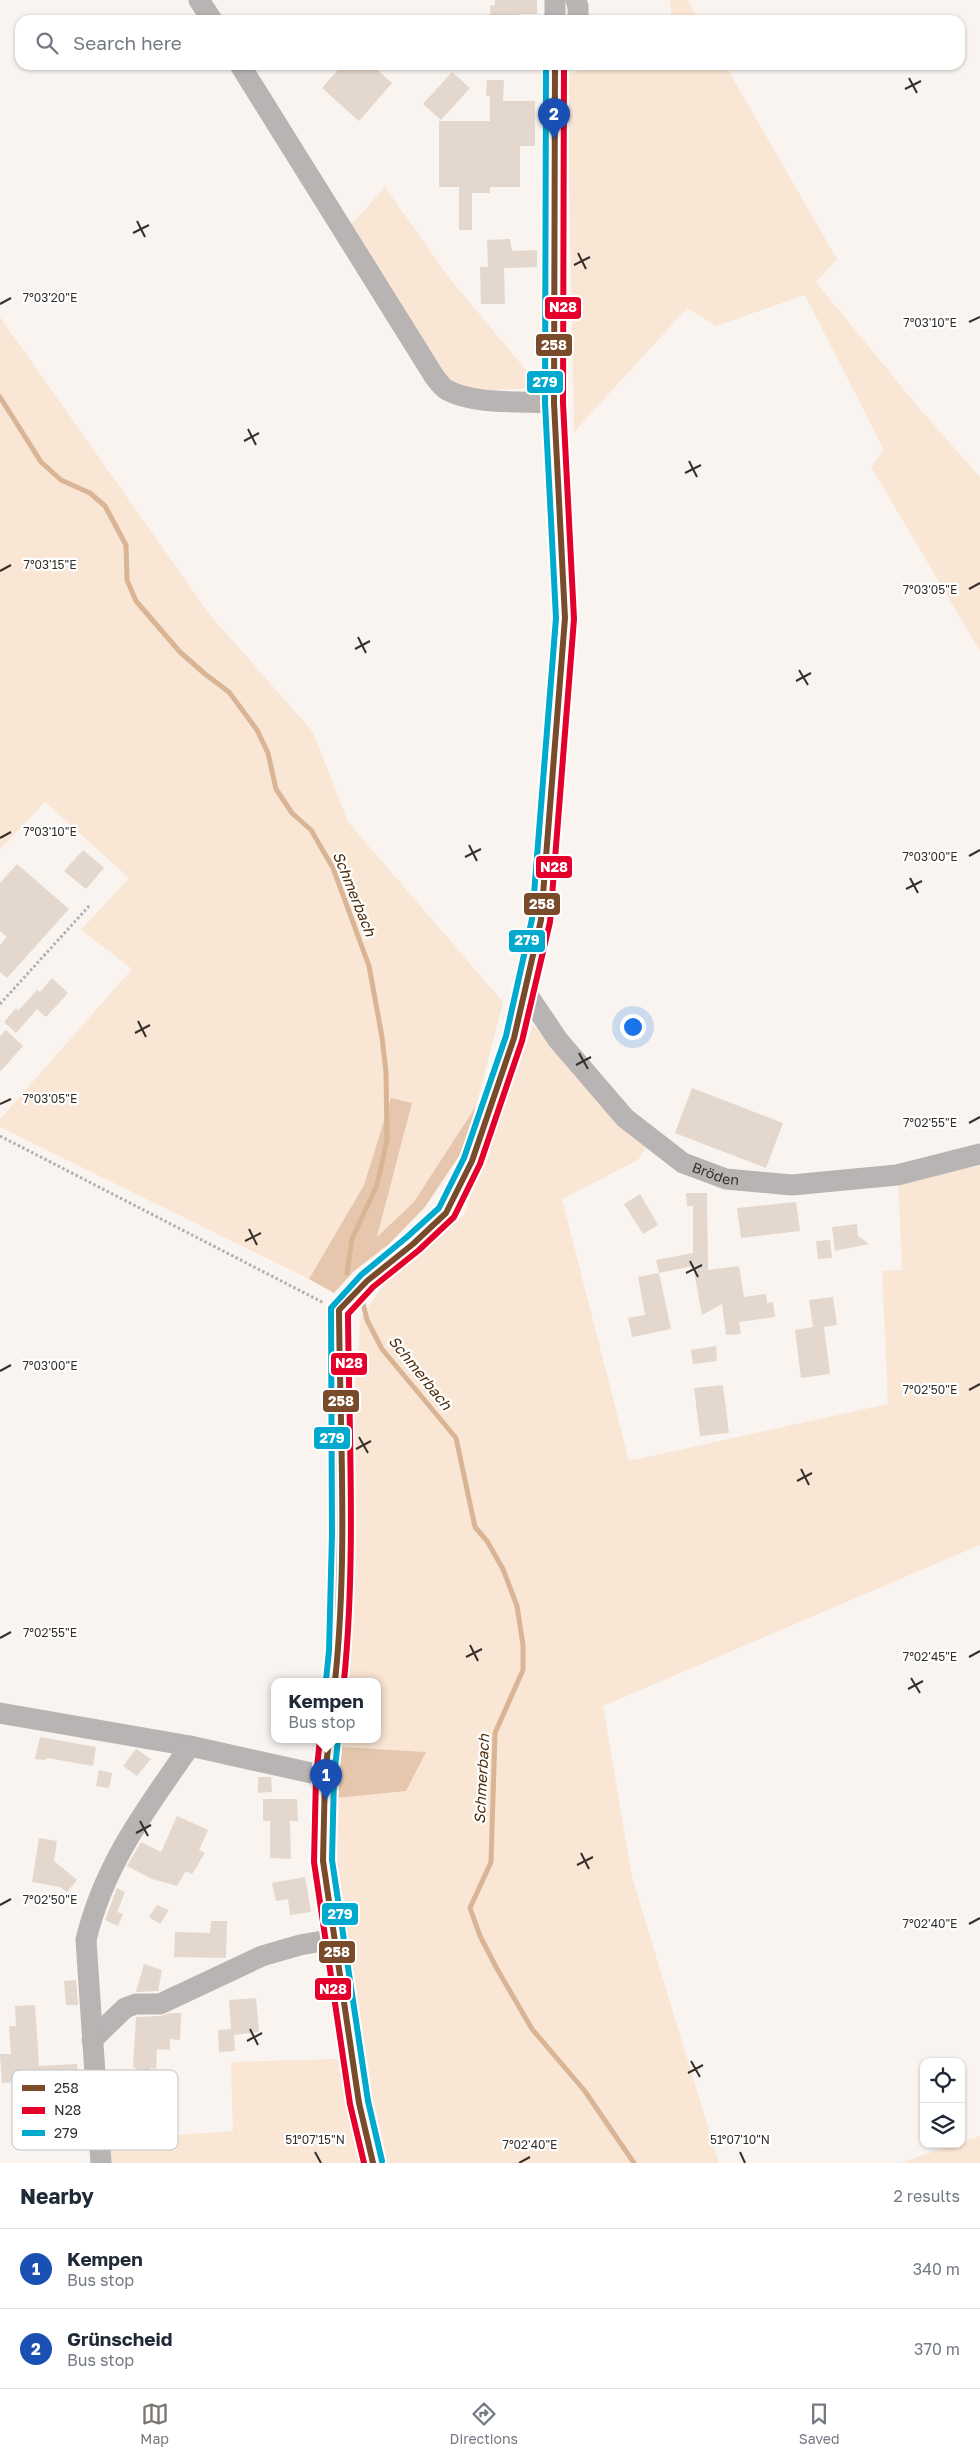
<!DOCTYPE html>
<meta charset="utf-8">
<style>
body{margin:0;font-family:"Golos Text",sans-serif;background:#f6f6f7;color:#1f2937}
.controls{position:absolute;right:15px;bottom:15px;display:grid;overflow:hidden;border-radius:10px;box-shadow:0 1px 4px #0004}
.controls button{width:45px;height:45px;display:grid;place-items:center;padding:0;border:0;border-bottom:1px solid #e0e1e3;background:#fff;color:#1f2937;font:25px sans-serif}
.you{position:absolute;left:632px;top:1026px;width:18px;height:18px;margin:-12px;border:4px solid #fff;border-radius:50%;background:#1a73e8;box-shadow:0 0 0 8px #1a73e833}
.badge{display:grid;place-items:center;width:32px;height:32px;border-radius:50%;background:#7a7570;color:#fff;font-size:16px;font-weight:700}
.pin{position:absolute;translate:-50% -41px;filter:drop-shadow(0 1px 2px #0008)}
.pin::after{content:'';position:absolute;top:26px;width:18px;height:15px;background:inherit;clip-path:polygon(0 0,100% 0,50% 100%)}
.popup{position:absolute;left:271px;top:1678px;width:110px;height:65px;box-sizing:border-box;display:grid;place-content:center;border-radius:10px;background:#fff;filter:drop-shadow(0 1px 4px #0005);font-size:16px;white-space:nowrap;color:#747a83}
.popup b{font-size:19px;color:#1f2937}
.popup::after{content:'';position:absolute;left:50%;top:100%;margin-left:-10px;border:10px solid transparent;border-top-color:#fff}
.list{margin:0;padding:0;list-style:none}
h2{display:flex;justify-content:space-between;align-items:center;height:65px;margin:0;padding:0 20px;font-size:21px}
h2 small{font-size:16px;font-weight:400;color:#747a83}
.list li{display:grid;grid-template-columns:32px 1fr auto;gap:15px;align-items:center;box-sizing:border-box;height:80px;padding:0 20px;border-top:1px solid #e0e1e3}
.list b{display:block;font-size:19px;white-space:nowrap}
.list p{margin:0;font-size:16px;white-space:nowrap;color:#747a83}
.list em{font-size:16px;font-style:normal;color:#747a83}
.icon{flex:none;width:28px;height:28px;fill:none;stroke:currentColor;stroke-width:2;stroke-linecap:round;stroke-linejoin:round}
.map{position:relative;flex:none;width:980px;height:2163px;overflow:hidden}
.search{position:absolute;background:#fff;box-shadow:0 1px 4px #0004;left:15px;right:15px;top:15px;height:55px;display:flex;align-items:center;gap:12px;box-sizing:border-box;padding:0 18px;border-radius:15px;color:#747a83;font-size:19px}
.sheet{height:225px;background:#fff}
nav{display:flex;justify-content:space-around;align-items:center;box-sizing:border-box;height:70px;border-top:1px solid #e0e1e3;background:#fff;font-size:14px;color:#747a83}
nav a{display:grid;justify-items:center;gap:2px}
nav .on{color:#7a7570}
.map>svg:first-child{display:block}
.green{fill:#fae6d5}
.forest{fill:#e6c7ae}
.lines{fill:none;stroke-linecap:round;stroke-linejoin:round}
.stream{stroke:#dab595;stroke-width:5}
.building{fill:#e4d7cd}
.path{stroke:#b2b0ae;stroke-width:3;stroke-dasharray:2.5 2.5;stroke-linecap:butt}
.minor{stroke:#b8b4b3;stroke-width:21}
.bus-1-casing{stroke:#fff;stroke-width:10}
.bus-2-casing{stroke:#fff;stroke-width:10}
.bus-3-casing{stroke:#fff;stroke-width:10}
.bus-1{stroke:#7a4b2a;stroke-width:6}
.bus-2{stroke:#e4002b;stroke-width:6}
.bus-3{stroke:#00a9ce;stroke-width:6}
.ticks{fill:none;stroke:#35302c;stroke-width:2}
.labels{text-anchor:middle;stroke-width:4.5;stroke-linejoin:round;paint-order:stroke}
.street-label{font-size:14px;fill:#35302c;stroke:#fff}
.water-label{font-size:15px;font-style:italic;fill:#4f2c0a;stroke:#fff}
.key{fill:#fff;stroke:#c2c1c0;stroke-width:1}
.key-label{font-size:14px;fill:#35302c}
.ticks-label{font-size:12px;text-anchor:middle;fill:#35302c;stroke:#fff;stroke-width:4.5;stroke-linejoin:round;paint-order:stroke}
.line-badge{stroke:#fff;stroke-width:2}
.badge-label{font-size:14px;text-anchor:middle;font-weight:bold;fill:#fff}
</style>
<div class="map">
<svg width="980" height="2163" viewBox="0 0 980 2163">
<rect width="100%" height="100%" fill="#f9f4ef"/>
<g class="green">
<polygon points="670,0 688,0 699,20 672,20"/>
<polygon points="601,65 725,65 837,259 816,282 918,407 980,477 980,651 871,467 884,450 805,295 716,326 687,308 574,432 567,74"/>
<polygon points="385,187 450,279 541,388 466,391 442,373 350,226"/>
<polygon points="0,317 210,615 313,732 348,822 503,1002 476,1106 415,1202 377,1238 412,1103 391,1099 364,1185 309,1279 0,1127 0,1119 132,969 81,930 129,878 45,802 0,849"/>
<polygon points="533,1025 628,1134 646,1148 638,1160 562,1199 629,1461 888,1404 882,1271 902,1270 898,1181 980,1166 980,1545 603,1706 632,1877 719,2163 387,2163 364,2070 335,1867 336,1798 406,1790 426,1752 342,1747 343,1739 377,1739 377,1681 345,1681 355,1384 361,1317 390,1276 464,1215"/>
<polygon points="338,2059 360,2163 111,2163 109,2140 233,2131 231,2062"/>
<polygon points="980,2136 980,2163 900,2163 955,2144 961,2144 961,2142"/>
</g>
<g class="forest">
<polygon points="391,1098 412,1103 377,1237 414,1202 476,1106 465,1147 425,1207 389,1244 354,1271 334,1293 309,1279 364,1185"/>
<polygon points="342,1747 343,1747 426,1752 406,1791 336,1798"/>
</g>
<g class="lines">
<g class="stream">
<polyline points="0,397 41,462 61,480 90,493 105,506 126,545 127,580 136,601 180,652 205,674 229,692 257,730 268,753 276,789 292,813 311,830 333,868 369,966 382,1037 386,1072 387,1140 377,1185 352,1239 347,1273"/>
<polyline points="363,1303 367,1320 382,1349 456,1438 475,1527 487,1541 503,1569 517,1606 523,1645 523,1670 495,1733 491,1862 470,1908 480,1936 496,1967 532,2029 584,2090 634,2163"/>
</g>
</g>
<g class="building">
<polygon points="495,0 537,0 537,14 519,14 520,20 491,20 490,6 495,5"/>
<polygon points="342,65 372,65 392,83 359,121 322,88"/>
<polygon points="452,72 470,88 441,120 423,104"/>
<polygon points="487,80 504,80 503,101 535,101 535,146 520,146 520,187 490,187 490,193 472,193 472,230 459,230 459,187 439,187 439,121 490,121 490,96 486,96"/>
<polygon points="510,239 512,251 537,250 537,267 504,268 505,304 481,304 480,267 488,267 487,240"/>
<polygon points="83,850 104,868 86,889 64,871"/>
<polygon points="17,864 69,909 7,978 0,972 0,945 7,937 0,931 0,883"/>
<polygon points="52,978 68,993 46,1017 37,1009 16,1033 4,1022 16,1008 18,1011 37,990 40,992"/>
<polygon points="6,1030 23,1046 0,1072 0,1036"/>
<polygon points="692,1088 783,1123 766,1168 675,1133"/>
<polygon points="686,1193 707,1193 708,1270 739,1266 744,1297 766,1294 767,1303 773,1302 775,1317 739,1322 741,1334 726,1335 722,1304 702,1315 693,1266 659,1273 656,1260 693,1253 693,1206 687,1206"/>
<polygon points="640,1194 658,1225 643,1234 624,1204"/>
<polygon points="796,1202 800,1231 741,1238 737,1208"/>
<polygon points="857,1224 858,1236 869,1244 835,1251 832,1227"/>
<polygon points="830,1240 832,1258 818,1259 816,1241"/>
<polygon points="659,1273 671,1329 632,1337 628,1318 645,1315 638,1277"/>
<polygon points="833,1297 837,1325 824,1327 830,1374 801,1378 795,1330 813,1327 809,1300"/>
<polygon points="716,1346 717,1361 693,1364 691,1350"/>
<polygon points="723,1385 729,1433 700,1436 694,1388"/>
<polygon points="40,1737 96,1747 93,1766 48,1758 45,1760 35,1759"/>
<polygon points="136,1749 151,1759 137,1776 123,1766"/>
<polygon points="99,1770 112,1773 109,1788 96,1786"/>
<polygon points="258,1777 271,1777 272,1792 258,1793"/>
<polygon points="263,1799 297,1799 298,1821 290,1821 291,1859 270,1858 270,1821 263,1821"/>
<polygon points="177,1816 208,1830 199,1850 205,1853 192,1874 186,1871 177,1886 152,1879 127,1866 141,1842 161,1852"/>
<polygon points="39,1838 57,1841 54,1861 77,1880 67,1892 60,1887 32,1882"/>
<polygon points="305,1877 311,1912 290,1915 288,1899 276,1901 272,1883"/>
<polygon points="117,1888 125,1892 117,1912 123,1914 118,1926 105,1920"/>
<polygon points="157,1905 169,1910 160,1924 149,1917"/>
<polygon points="211,1921 227,1921 226,1958 174,1957 175,1932 210,1933"/>
<polygon points="144,1964 162,1970 158,1991 136,1992"/>
<polygon points="76,1980 78,2005 66,2005 64,1981"/>
<polygon points="256,1998 259,2032 234,2035 235,2051 219,2052 218,2030 231,2029 229,2000"/>
<polygon points="35,2005 39,2066 77,2064 78,2084 47,2086 46,2080 2,2083 0,2054 11,2054 9,2026 16,2026 15,2006"/>
<polygon points="170,2013 181,2013 180,2040 170,2039 170,2050 157,2049 156,2069 150,2068 149,2083 135,2082 136,2068 133,2067 136,2017 160,2016"/>
</g>
<g class="lines">
<g class="path">
<polyline points="0,1004 90,905"/>
<polyline points="0,1136 324,1303"/>
</g>
<g class="minor">
<polyline points="199,0 212,20"/>
<polyline points="576,0 578,7 578,20"/>
<polyline points="555,20 555,0"/>
<path d="M240,65L434,376C437,380 442,387 447,390C474,405 523,401 554,403"/>
<path id="s1" d="M525,991L558,1040L625,1118L683,1163L726,1179L792,1185L897,1175L980,1154"/>
<polyline points="335,1681 338,1652 341,1534 339,1310 367,1281 413,1244 446,1213 472,1161 514,1038 541,920 565,618 554,403 555,65"/>
<polyline points="0,1713 190,1746 325,1776"/>
<polyline points="329,1739 325,1776 323,1861 359,2103 373,2163"/>
<polyline points="92,2040 125,2008 136,2004 160,2004 262,1956 300,1945 334,1939"/>
<path d="M101,2163L86,1940C104,1864 147,1808 190,1746"/>
</g>
<g class="bus-1-casing">
<g id="bus-1">
<path d="M335,1681C348,1559 340,1433 339,1310L367,1281L413,1244L446,1213L472,1161L514,1038L541,920L565,618L554,403L555,65"/>
<polyline points="329,1739 325,1776 323,1861 359,2103 373,2163"/>
</g>
</g>
<g class="bus-2-casing">
<g id="bus-2">
<path d="M344,1681C356,1560 349,1435 348,1314L373,1287L419,1250L454,1217L480,1164L522,1041L550,922L574,619L563,403L564,65"/>
<polyline points="320,1739 316,1776 314,1862 350,2104 364,2163"/>
</g>
</g>
<g class="bus-3-casing">
<g id="bus-3">
<polyline points="326,1680 329,1651 332,1534 331,1308 361,1275 407,1237 439,1208 464,1158 506,1036 532,919 556,618 545,403 546,65"/>
<polyline points="338,1740 334,1777 332,1860 368,2101 382,2161"/>
</g>
</g>
<use href="#bus-1" class="bus-1"/>
<use href="#bus-2" class="bus-2"/>
<use href="#bus-3" class="bus-3"/>
</g>
<path class="ticks" d="M909,78L917,93M905,89L921,81M137,221L145,237M133,233L149,225M578,253L586,269M574,265L590,257M0,304L11,298M969,322L980,317M248,429L256,445M244,441L259,433M689,461L697,477M685,473L701,465M0,571L11,565M969,589L980,583M358,637L366,653M355,649L370,641M799,670L808,685M796,681L811,673M0,838L11,832M469,845L477,861M969,856L980,850M465,857L481,849M910,878L918,893M906,889L922,881M138,1021L146,1037M135,1033L150,1025M579,1053L588,1069M576,1065L591,1057M0,1104L11,1099M969,1123L980,1117M249,1229L257,1245M245,1241L261,1233M690,1261L698,1277M686,1273L702,1265M0,1371L11,1365M969,1390L980,1384M359,1437L368,1453M356,1449L371,1441M801,1469L809,1485M797,1481L812,1473M0,1638L11,1632M470,1645L478,1661M466,1657L482,1649M969,1657L980,1651M911,1678L920,1693M908,1689L923,1681M140,1821L148,1836M136,1833L151,1825M581,1853L589,1869M577,1865L593,1857M0,1905L11,1899M969,1924L980,1918M250,2029L258,2045M247,2041L262,2033M691,2061L700,2077M688,2073L703,2065M315,2152L321,2163M740,2152L745,2163M519,2163L530,2157"/>
<g class="labels">
<g class="street-label">
<text dy="5" stroke="none"><textPath href="#s1" startOffset="270">Bröden</textPath></text>
</g>
<g class="water-label">
<text transform="translate(354 894) rotate(68)" y="5">Schmerbach</text>
<text transform="translate(420 1373) rotate(51)" y="5">Schmerbach</text>
<text transform="translate(482 1779) rotate(-87)" y="5">Schmerbach</text>
</g>
</g>
<rect x="12" y="2070" width="166" height="80" rx="8" class="key"/>
<rect x="22" y="2085" width="23" height="6" fill="#7a4b2a"/>
<rect x="22" y="2107" width="23" height="7" fill="#e4002b"/>
<rect x="22" y="2130" width="23" height="6" fill="#00a9ce"/>
<g class="key-label">
<text x="54" y="2093">258</text>
<text x="54" y="2115">N28</text>
<text x="54" y="2138">279</text>
</g>
<g class="ticks-label">
<text x="50" y="302">7°03'20"E</text>
<text x="930" y="327">7°03'10"E</text>
<text x="50" y="569">7°03'15"E</text>
<text x="930" y="594">7°03'05"E</text>
<text x="50" y="836">7°03'10"E</text>
<text x="930" y="861">7°03'00"E</text>
<text x="50" y="1103">7°03'05"E</text>
<text x="930" y="1127">7°02'55"E</text>
<text x="50" y="1370">7°03'00"E</text>
<text x="930" y="1394">7°02'50"E</text>
<text x="50" y="1637">7°02'55"E</text>
<text x="930" y="1661">7°02'45"E</text>
<text x="50" y="1904">7°02'50"E</text>
<text x="930" y="1928">7°02'40"E</text>
<text x="315" y="2144">51°07'15"N</text>
<text x="740" y="2144">51°07'10"N</text>
<text x="530" y="2149">7°02'40"E</text>
</g>
<g class="line-badge">
<rect x="544" y="296" width="38" height="24" rx="5" fill="#e4002b"/>
<rect x="535" y="333" width="38" height="24" rx="5" fill="#7a4b2a"/>
<rect x="526" y="370" width="38" height="24" rx="5" fill="#00a9ce"/>
<rect x="535" y="855" width="38" height="24" rx="5" fill="#e4002b"/>
<rect x="523" y="892" width="38" height="24" rx="5" fill="#7a4b2a"/>
<rect x="508" y="929" width="38" height="24" rx="5" fill="#00a9ce"/>
<rect x="330" y="1352" width="38" height="24" rx="5" fill="#e4002b"/>
<rect x="322" y="1389" width="38" height="24" rx="5" fill="#7a4b2a"/>
<rect x="313" y="1426" width="38" height="24" rx="5" fill="#00a9ce"/>
<rect x="321" y="1902" width="38" height="24" rx="5" fill="#00a9ce"/>
<rect x="318" y="1940" width="38" height="24" rx="5" fill="#7a4b2a"/>
<rect x="314" y="1977" width="38" height="24" rx="5" fill="#e4002b"/>
</g>
<g class="badge-label">
<text x="563" y="312">N28</text>
<text x="554" y="350">258</text>
<text x="545" y="387">279</text>
<text x="554" y="872">N28</text>
<text x="542" y="909">258</text>
<text x="527" y="945">279</text>
<text x="349" y="1368">N28</text>
<text x="341" y="1406">258</text>
<text x="332" y="1443">279</text>
<text x="340" y="1919">279</text>
<text x="337" y="1957">258</text>
<text x="333" y="1994">N28</text>
</g>
</svg>
<div class="controls">
<button><svg class="icon" aria-label="locate" viewBox="0 0 24 24"><circle cx="12" cy="12" r="6"/><path d="M12 2v4M12 18v4M2 12h4M18 12h4"/></svg></button>
<button><svg class="icon" aria-label="layers" viewBox="0 0 24 24"><path d="M12 4l9 5-9 5-9-5zM3 14l9 5 9-5"/></svg></button>
</div>
<div class="you"></div>
<div class="pin badge" style="left:326px;top:1800px;background:#1a4fb4">1</div>
<div class="popup"><b>Kempen</b>Bus stop</div>
<div class="pin badge" style="left:554px;top:139px;background:#1a4fb4">2</div>
<div class="search"><svg class="icon" aria-label="search" viewBox="0 0 24 24"><circle cx="10" cy="10" r="6"/><path d="M15 15l6 6"/></svg>Search here</div>
</div>
<section class="sheet">
<h2>Nearby<small>2 results</small></h2>
<ul class="list">
<li><span class="badge" style="background:#1a4fb4">1</span><div><b>Kempen</b><p>Bus stop</p></div><em>340 m</em></li>
<li><span class="badge" style="background:#1a4fb4">2</span><div><b>Grünscheid</b><p>Bus stop</p></div><em>370 m</em></li>
</ul>
</section>
<nav>
<a class="on"><svg class="icon" aria-label="map" viewBox="0 0 24 24"><path d="M3 6l6-2 6 2 6-2v14l-6 2-6-2-6 2zM9 4v14M15 6v14"/></svg>Map</a>
<a><svg class="icon" aria-label="directions" viewBox="0 0 24 24"><path d="M12 3l9 9-9 9-9-9zM9 14v-3h6M13 9l2 2-2 2"/></svg>Directions</a>
<a><svg class="icon" aria-label="saved" viewBox="0 0 24 24"><path d="M7 4h10v16l-5-4-5 4z"/></svg>Saved</a>
</nav>
